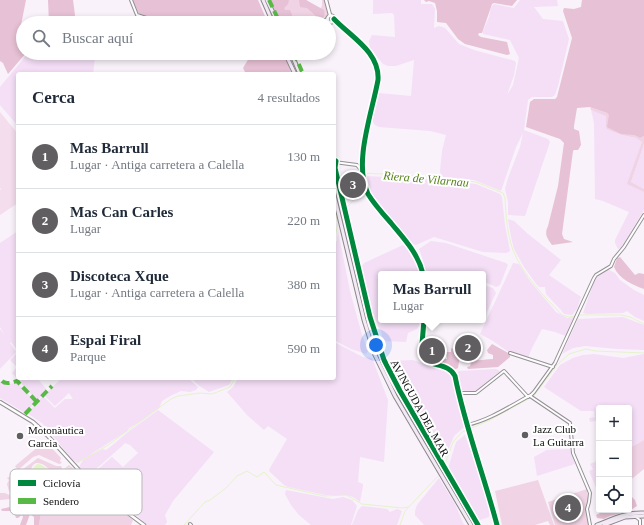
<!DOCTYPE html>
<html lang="es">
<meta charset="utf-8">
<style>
body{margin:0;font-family:Georgia,serif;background:#f6f6f7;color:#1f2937}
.controls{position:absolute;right:12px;bottom:12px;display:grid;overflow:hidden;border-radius:4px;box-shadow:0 2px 6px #0003}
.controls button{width:36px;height:36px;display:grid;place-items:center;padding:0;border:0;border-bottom:1px solid #e0e1e3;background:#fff;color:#1f2937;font:20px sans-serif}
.you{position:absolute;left:376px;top:345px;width:14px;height:14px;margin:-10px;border:3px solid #fff;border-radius:50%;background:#1a73e8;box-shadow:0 0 0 6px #1a73e833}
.badge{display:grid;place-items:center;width:26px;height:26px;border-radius:50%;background:#605e61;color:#fff;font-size:13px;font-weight:700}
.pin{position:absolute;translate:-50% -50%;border:2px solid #fff;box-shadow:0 1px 4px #0006}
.popup{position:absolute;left:378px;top:271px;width:108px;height:52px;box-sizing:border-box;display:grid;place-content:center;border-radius:4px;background:#fff;filter:drop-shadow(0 1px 3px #0005);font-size:13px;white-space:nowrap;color:#747a83}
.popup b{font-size:15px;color:#1f2937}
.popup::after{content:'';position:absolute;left:50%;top:100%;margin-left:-8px;border:8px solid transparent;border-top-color:#fff}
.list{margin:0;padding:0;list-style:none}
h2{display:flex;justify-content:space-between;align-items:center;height:52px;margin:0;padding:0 16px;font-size:17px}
h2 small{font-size:13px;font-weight:400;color:#747a83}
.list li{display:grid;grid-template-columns:26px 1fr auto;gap:12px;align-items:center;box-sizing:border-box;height:64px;padding:0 16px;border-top:1px solid #e0e1e3}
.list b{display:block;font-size:15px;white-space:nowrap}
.list p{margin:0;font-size:13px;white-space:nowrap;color:#747a83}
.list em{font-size:13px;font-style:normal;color:#747a83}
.icon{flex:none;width:22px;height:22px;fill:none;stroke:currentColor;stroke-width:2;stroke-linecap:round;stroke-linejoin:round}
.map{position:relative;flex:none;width:644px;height:525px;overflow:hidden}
.search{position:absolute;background:#fff;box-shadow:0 2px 6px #0003;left:16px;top:16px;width:320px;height:44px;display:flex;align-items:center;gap:10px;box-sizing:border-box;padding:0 14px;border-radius:22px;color:#747a83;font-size:15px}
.panel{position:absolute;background:#fff;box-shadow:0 2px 6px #0003;left:16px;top:72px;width:320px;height:308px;border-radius:4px}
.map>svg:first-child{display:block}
.farmland{fill:#f4dff6}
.green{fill:#f0d3e4;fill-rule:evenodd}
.forest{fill:#e7c1d5}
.pitch{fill:#f4dded}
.water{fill:#e5f3ca}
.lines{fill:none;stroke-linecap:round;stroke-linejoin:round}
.stream{stroke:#e5f3ca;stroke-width:1}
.minor-casing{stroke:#949194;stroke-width:4}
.tertiary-casing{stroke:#949194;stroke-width:4.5}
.secondary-casing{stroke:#8a878b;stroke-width:5}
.minor{stroke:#fefdfe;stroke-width:2}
.tertiary{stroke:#fefdfe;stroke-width:2.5}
.secondary{stroke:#f3eaf5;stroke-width:3}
.quiet{stroke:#58b947;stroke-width:4;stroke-dasharray:8 4;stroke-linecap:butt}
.cycleway-casing{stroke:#fff;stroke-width:8}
.cycleway{stroke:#00873e;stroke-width:5}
.poi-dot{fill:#605e61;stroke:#fff;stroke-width:1.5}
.labels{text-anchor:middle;stroke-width:4;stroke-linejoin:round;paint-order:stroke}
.street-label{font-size:11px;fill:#0e0e0e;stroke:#fff}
.poi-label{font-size:11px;fill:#0e0e0e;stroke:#fff;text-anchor:start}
.water-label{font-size:12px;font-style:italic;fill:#547f19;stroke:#fff}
.key{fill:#fff;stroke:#b7b7b7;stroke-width:1}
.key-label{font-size:11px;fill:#0e0e0e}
</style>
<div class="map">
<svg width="644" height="525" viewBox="0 0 644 525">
<rect width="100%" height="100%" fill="#f9f2fa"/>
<g class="farmland">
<polygon points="373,0 421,0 421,4 432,4 435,9 434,28 439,26 445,28 459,44 474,50 515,61 516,63 514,75 507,95 513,85 519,58 510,40 483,34 483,31 489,17 491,7 494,4 514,8 520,0 557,0 558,6 534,7 543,19 563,21 569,39 558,86 555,95 552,97 532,97 528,100 524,130 548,139 550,142 525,216 508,215 508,202 505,189 508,178 520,147 523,133 516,147 501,191 474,180 444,177 441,175 440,171 442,151 446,135 430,131 379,127 375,125 372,121 373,118 379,93 411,96 414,60 396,66 388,66 383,64 370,48 369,41 372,35 395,37 394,15 392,13 373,14"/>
<polygon points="28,53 75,53 95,58 93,74 18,74 18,126 0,105 0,87"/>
<polygon points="591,110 607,116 606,127 622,135 636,138 642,142 628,184 644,192 644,210 621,248 618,249 615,243 615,240 629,212 603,201 595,199 594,123"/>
<polygon points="644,144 644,189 631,182"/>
<polygon points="365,176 425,179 476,184 500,194 502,197 505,225 510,251 506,253 483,252 434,237 416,245 412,244 371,193 366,182"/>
<polygon points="508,219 514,221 528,234 561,260 549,275 581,297 577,309 572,315 564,314 561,310 546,294 545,287 539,287 537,285 524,267 514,249 511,237"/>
<polygon points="18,231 18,274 16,274 18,275 18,351 11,342 10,343 16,352 0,369 0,329 4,334 0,327 0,243"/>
<polygon points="338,231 350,291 362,335 368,351 366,354 351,349 334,340 334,249 337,240"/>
<polygon points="431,241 446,243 506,263 508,265 507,267 500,285 496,287 483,281 483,274 425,274 423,260 419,249"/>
<polygon points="403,245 409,248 414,254 421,274 381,274 381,320 421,320 417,329 408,333 406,342 383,341 381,331 379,328 368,300 361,268 364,263"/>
<polygon points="513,263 519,264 530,281 556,312 567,318 574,317 566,336 555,332 542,329 532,348 528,358 510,353 493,341 480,334"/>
<polygon points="606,270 609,270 615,273 620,280 634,290 644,295 644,321 635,317 627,311 623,313 587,314 583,313 595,279"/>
<polygon points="483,285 493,288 496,293 483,320"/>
<polygon points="623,317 644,325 644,350 617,349 585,346 573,348 562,354 578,319"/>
<polygon points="334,342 363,357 372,358 388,400 384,462 360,457 358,482 363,484 363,486 360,502 353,497 346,495 325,495 288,487 284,485 269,471 270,468 287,439 268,426 264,430 247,415 227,392 233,387 238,378 334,378"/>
<polygon points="16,354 18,356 18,378 37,378 47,390 37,401 12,373 17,367 10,360"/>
<polygon points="594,354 623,358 644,354 644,440 630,447 629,444 629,408 599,408 599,420 590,422 589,418 595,417 594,411 581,411 544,387 560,365 573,358 583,355"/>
<polygon points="413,360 449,372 454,381 465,426 454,436 444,460 407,402 389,365 389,361"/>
<polygon points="496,369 500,371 477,390 472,392 461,390 458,372 459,371"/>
<polygon points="62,378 188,378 198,387 196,390 190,392 181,391 172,395 162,401 159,408 143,420 129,428 127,431 88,456 103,449 106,450 109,448 128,432 158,410 214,452 173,501 165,515 167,522 165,525 147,525 128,507 89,477 112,457 123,467 138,453 130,445 125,443 122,446 88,476 79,467 83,460 78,463 73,460 42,423 27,413 43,396 55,408 65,399 73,399 69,393 55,406 44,395"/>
<polygon points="191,378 233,378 229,385 209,392 198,385"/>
<polygon points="0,380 1,383 5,384 17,383 36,402 25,413 0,398"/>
<polygon points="465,435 484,488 490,511 489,517 480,520 476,518 457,482 448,469 456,442"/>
<polygon points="570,449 575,464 537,476 534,457 547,450"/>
<polygon points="599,460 599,479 597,480 599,489 597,490 589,471 593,469 590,464"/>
<polygon points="439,478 455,504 463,523 465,525 424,525 415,515 415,511 417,505"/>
<polygon points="286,490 333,499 343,497 352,500 357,506 351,525 311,525 299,515 291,505 285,494"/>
<polygon points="362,506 380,508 387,509 390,512 397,509 402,511 397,525 352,525 358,510"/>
</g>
<g class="green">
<polygon points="270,0 306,0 320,9 322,6 322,0 325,0 328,13 327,16 315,23 281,23"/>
<polygon points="590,107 607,113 634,135 640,138 644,136 644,144 631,182 644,189 644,192 627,184 642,142 636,138 622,135 607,129 606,127 606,116 591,110"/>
<polygon points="334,180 365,310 381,362 475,525 473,525 390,383 380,363 365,317 336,194"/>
<polygon points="644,440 644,469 633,478 629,480 629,448"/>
<polygon points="45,441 61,458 60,461 62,463 59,464 39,455 33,457 18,470 15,466"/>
<path d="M38,458L56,466H61L62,468V471L69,465L117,508L133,520L131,525H39L41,512L38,510L27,509L20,492V479L18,473ZM36,463C45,463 50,469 53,477L49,481L42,483L38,489H34L31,486L33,478L30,471L33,465Z"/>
<path d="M16,474C21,484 16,491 22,503H19L16,508L14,507V498H10V499L0,500V493H5L9,495L11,493L9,491L7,484L9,480L7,478Z"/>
<polygon points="538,480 554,525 550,525 548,521 535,525 502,525 495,491"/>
<polygon points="587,489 588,501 586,510 589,525 555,525 548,502"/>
</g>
<g class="forest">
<polygon points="0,0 26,0 20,30 21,37 23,38 23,53 26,53 8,74 3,63 0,61"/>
<polygon points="48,0 73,0 76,23 49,23"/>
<polygon points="132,0 258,0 268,23 162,23 141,18"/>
<path d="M270,0H289L288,4L284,8L285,10H290L292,15L290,22C277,25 274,9 270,0Z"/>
<path d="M299,0H306L324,10C325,15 325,17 321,19H319L307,8L300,7Z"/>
<polygon points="424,0 517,0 512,6 494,3 492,4 482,33 479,33 478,35 481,37 507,42 510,54 507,55 465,44 458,39 446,23 437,22 437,11 435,3 429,1 426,2"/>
<path d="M582,0H644V136L640,138L634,135L621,134L607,127L609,115L607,113L590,107L577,108L574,126V129L579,131L581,145L578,150H574L573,151L562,234L564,239L573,242L552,245C547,238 544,234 548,226L558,186L564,143L560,139L526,127L530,102L534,99H555L557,97L572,38L563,11L564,8L574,9L581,7Z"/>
<path d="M241,53C253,53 272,49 283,57C288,61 289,68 292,74H249L245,72L243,68L249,58Z"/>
<path d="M620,257L635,275L639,273L644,274V289C633,285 619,279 614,267L617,258Z"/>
<polygon points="438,339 440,340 444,352 451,352 451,348 455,350 460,355 458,368 454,370 447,366 430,361 428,355 433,356 437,359 447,359 447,356 442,352"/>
<path d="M492,344L510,354V357L498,367L468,369L467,367L470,366L471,363L463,358L468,356C475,363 484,359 493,359V355L488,353L487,350Z"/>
<polygon points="629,492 631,494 632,497 635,500 637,506 629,511 610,516 604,519 597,518 596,515 606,510 629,510"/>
<polygon points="19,503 22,503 27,509 38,510 41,512 39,525 34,525 34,517 30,514 26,525 20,525 23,517 22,515 18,518 16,518 14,511 2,511 1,509 10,507 17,508"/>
</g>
<polygon class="pitch" points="0,112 18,134 18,203 0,215 0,190 1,189 0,188"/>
<path class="water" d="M37,464C44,464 49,470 51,476L49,480L41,481L38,485L34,487L33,484C37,476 28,470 37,464Z"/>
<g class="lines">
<g class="stream">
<path d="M364,173L419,176L468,181L476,182L503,193L505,198C506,215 507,234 513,250C523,275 544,296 562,315L569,317L579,315H621L630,317L644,324"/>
<polyline points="346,208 362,192 361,174"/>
<polyline points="334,241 338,223 336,216 336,213"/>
<polyline points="533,397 557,365 569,354 586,349 595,351 644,353"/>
<polyline points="77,463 81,460 88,457 108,445 171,399 178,396 200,393 212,394 230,387 235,378"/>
<polyline points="445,464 453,442 462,432 490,420 530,398"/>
<path d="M47,499C55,489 57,472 70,467"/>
<polyline points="184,525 205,502 210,500 226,488 237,476 247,471 257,477 264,472 276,485 324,496 346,495 362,504 402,508 408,507"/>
<polyline points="400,525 405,511 438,476"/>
</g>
<g class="minor-casing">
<g id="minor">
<polyline points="131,0 137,15 162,23"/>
<polyline points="323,22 328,22"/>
<polyline points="321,23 327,19"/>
<path d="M244,53C251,58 261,59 269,53"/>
<polyline points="334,162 357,165 362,171"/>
<polyline points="510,353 553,367"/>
<polyline points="459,393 476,393 504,371 528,397"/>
<polyline points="530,396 570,423 573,453 590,493 589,502 587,509 590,525"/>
<path d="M467,425C490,420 510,406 531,395L534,392L555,363L594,278L596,275L611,266L614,259L624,247L644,215"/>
<polyline points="636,517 640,520 640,525"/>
<polyline points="190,524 191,525"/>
</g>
</g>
<g class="tertiary-casing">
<g id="tertiary">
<polyline points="326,0 330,15"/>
<circle cx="331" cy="19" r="3.5"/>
<path d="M334,19C351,37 380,52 378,80C372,113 353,163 368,194C374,204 383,214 391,223C404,239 418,253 423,274"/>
<path d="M424,320L421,356C430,368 448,362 455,376C465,427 484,475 497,525"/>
<polyline points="0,402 33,422 47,435 88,480 105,496 144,525"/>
</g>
</g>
<g class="secondary-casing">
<g id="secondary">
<polyline points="263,0 273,23"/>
<polyline points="267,0 278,23"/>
<polyline points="285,53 295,74"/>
<polyline points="291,53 300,74"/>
<polyline points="334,177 369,325 383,364 391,381 476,525"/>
<polyline points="334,195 364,320 375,355 395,396 471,525"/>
<path d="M597,525C613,519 627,512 644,513"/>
<polyline points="604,525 625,517 644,516"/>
</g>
</g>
<use href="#minor" class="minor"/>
<use href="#tertiary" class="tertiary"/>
<use href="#secondary" class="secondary"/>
<g class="quiet">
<polyline points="269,0 280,23"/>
<polyline points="294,53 303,74"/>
<path d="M2,381C6,385 13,382 17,381L37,402"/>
<polyline points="25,414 52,386"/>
</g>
<g class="cycleway-casing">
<g id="cycleway">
<path d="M334,19C351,37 380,52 378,80C372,113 353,163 368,194C374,204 383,214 391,223C404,239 418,253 423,274"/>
<polyline points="334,160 336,161 335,168 370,317 384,360 400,391 478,525"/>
<path d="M424,320L421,356C430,368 448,362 455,376C465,427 484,475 497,525"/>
</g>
</g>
<use href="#cycleway" class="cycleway"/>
</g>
<g class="poi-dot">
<circle cx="525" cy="435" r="4"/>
<circle cx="20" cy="436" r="4"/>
</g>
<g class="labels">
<g class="street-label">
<text transform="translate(420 408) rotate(61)" y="4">AVINGUDA DEL MAR</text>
</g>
<g class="poi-label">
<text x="533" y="433">Jazz Club<tspan x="533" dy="13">La Guitarra</tspan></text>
<text x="28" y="434">Motonàutica<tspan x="28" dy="13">Garcia</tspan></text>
</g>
<g class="water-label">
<text transform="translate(426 179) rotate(5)" y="4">Riera de Vilarnau</text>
</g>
</g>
<rect x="10" y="469" width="132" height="46" rx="6" class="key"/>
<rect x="18" y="480" width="18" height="6" fill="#00873e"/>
<rect x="18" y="498" width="18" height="6" fill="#58b947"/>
<g class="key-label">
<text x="43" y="487">Ciclovía</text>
<text x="43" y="505">Sendero</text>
</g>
</svg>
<div class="controls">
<button>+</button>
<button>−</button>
<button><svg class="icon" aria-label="locate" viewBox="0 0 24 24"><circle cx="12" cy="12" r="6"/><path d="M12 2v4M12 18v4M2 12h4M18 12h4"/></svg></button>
</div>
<div class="you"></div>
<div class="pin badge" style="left:432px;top:351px">1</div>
<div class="popup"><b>Mas Barrull</b>Lugar</div>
<div class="pin badge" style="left:468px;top:348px">2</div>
<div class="pin badge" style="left:353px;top:185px">3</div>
<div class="pin badge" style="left:568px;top:508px">4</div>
<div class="search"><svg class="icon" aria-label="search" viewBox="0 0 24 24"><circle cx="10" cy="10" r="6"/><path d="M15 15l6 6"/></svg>Buscar aquí</div>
<section class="panel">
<h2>Cerca<small>4 resultados</small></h2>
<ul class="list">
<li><span class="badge">1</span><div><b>Mas Barrull</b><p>Lugar · Antiga carretera a Calella</p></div><em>130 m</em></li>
<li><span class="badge">2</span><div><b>Mas Can Carles</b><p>Lugar</p></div><em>220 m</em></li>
<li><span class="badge">3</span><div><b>Discoteca Xque</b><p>Lugar · Antiga carretera a Calella</p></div><em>380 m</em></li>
<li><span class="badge">4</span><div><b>Espai Firal</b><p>Parque</p></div><em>590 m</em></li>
</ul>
</section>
</div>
